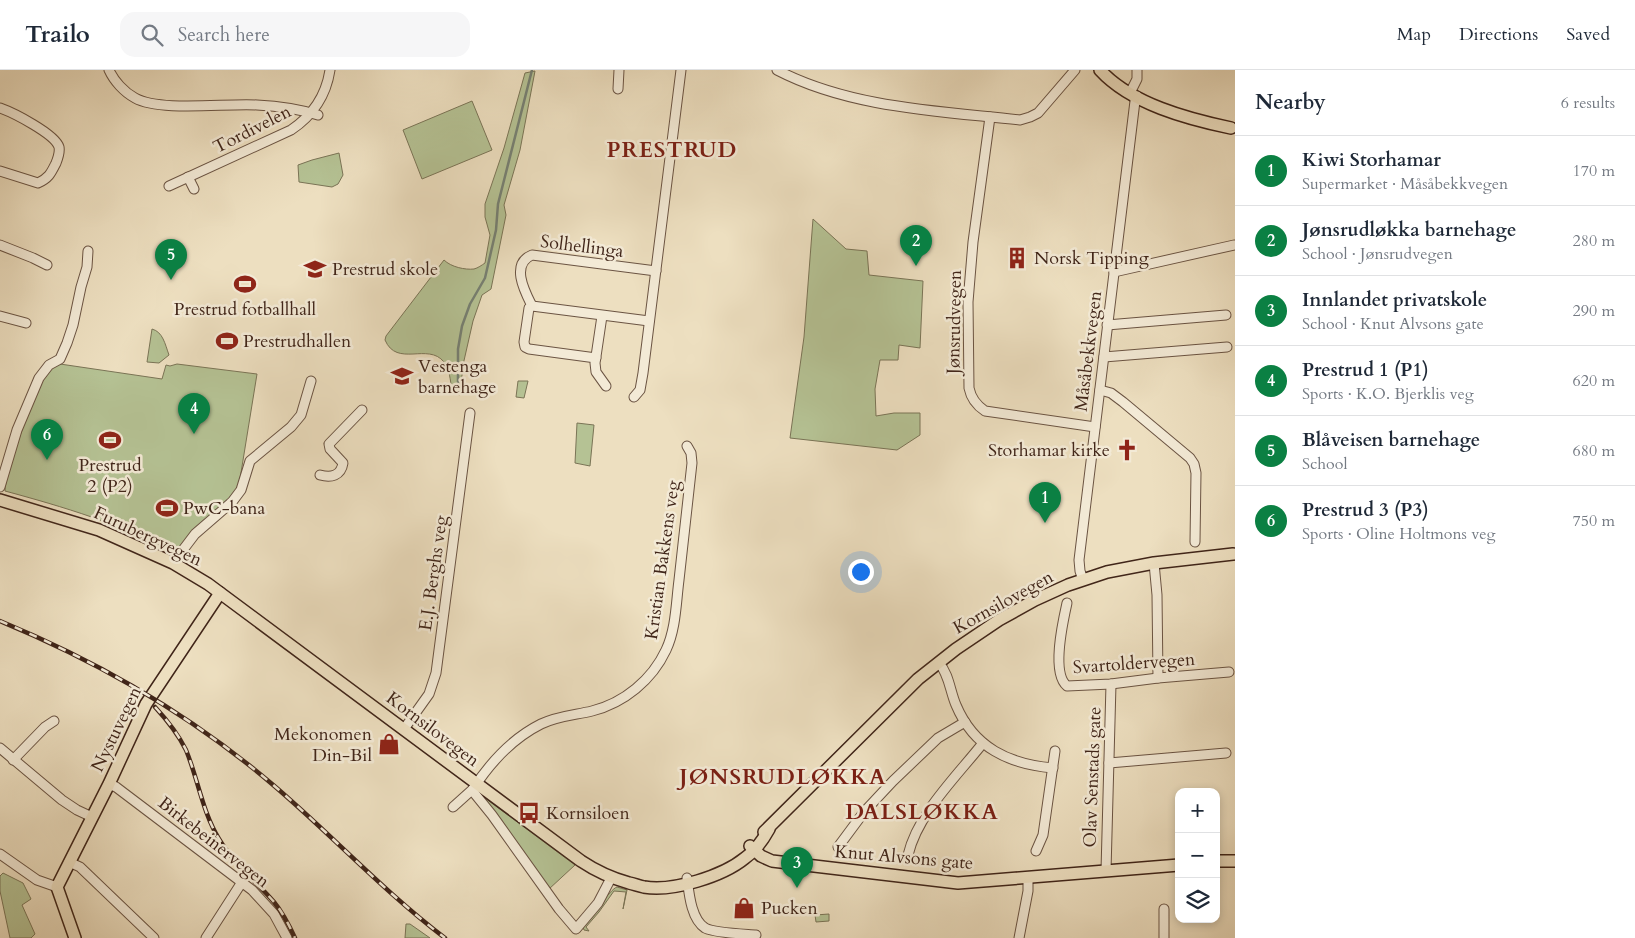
<!DOCTYPE html>
<meta charset="utf-8">
<style>
body{margin:0;font-family:Cardo,serif;background:#f6f6f7;color:#1f2937}
.controls{position:absolute;right:15px;bottom:15px;display:grid;overflow:hidden;border-radius:10px;box-shadow:0 2px 8px #0003}
.controls button{width:45px;height:45px;display:grid;place-items:center;padding:0;border:0;border-bottom:1px solid #e0e1e3;background:#fff;color:#1f2937;font:25px sans-serif}
.you{position:absolute;left:860px;top:501px;width:18px;height:18px;margin:-12px;border:4px solid #fff;border-radius:50%;background:#1a73e8;box-shadow:0 0 0 8px #1a73e833}
.badge{display:grid;place-items:center;width:32px;height:32px;border-radius:50%;background:#0b8043;color:#fff;font-size:16px;font-weight:700}
.pin{position:absolute;translate:-50% -41px;filter:drop-shadow(0 1px 2px #0008)}
.pin::after{content:'';position:absolute;top:26px;width:18px;height:15px;background:inherit;clip-path:polygon(0 0,100% 0,50% 100%)}
.list{margin:0;padding:0;list-style:none}
h2{display:flex;justify-content:space-between;align-items:center;height:65px;margin:0;padding:0 20px;font-size:21px}
h2 small{font-size:16px;font-weight:400;color:#747a83}
.list li{display:grid;grid-template-columns:32px 1fr auto;gap:15px;align-items:center;box-sizing:border-box;height:70px;padding:0 20px;border-top:1px solid #e0e1e3}
.list b{display:block;font-size:19px;white-space:nowrap}
.list p{margin:0;font-size:16px;white-space:nowrap;color:#747a83}
.list em{font-size:16px;font-style:normal;color:#747a83}
.icon{flex:none;width:28px;height:28px;fill:none;stroke:currentColor;stroke-width:2;stroke-linecap:round;stroke-linejoin:round}
.map{position:relative;flex:none;width:1235px;height:868px;overflow:hidden}
header{display:flex;align-items:center;gap:30px;box-sizing:border-box;height:70px;padding:0 25px;background:#fff;border-bottom:1px solid #e0e1e3}
header strong{font-size:24px}
nav{display:flex;gap:28px;margin-inline-start:auto;font-size:18px}
.search{width:350px;height:45px;background:#f6f6f7;display:flex;align-items:center;gap:12px;box-sizing:border-box;padding:0 18px;border-radius:15px;color:#747a83;font-size:19px}
main{display:flex}
aside{flex:1;background:#fff}
.map>svg:first-child{display:block}
.green{fill:#b5c294;stroke:#7a7456}
.lines{fill:none;stroke-linecap:round;stroke-linejoin:round}
.stream{stroke:#768073;stroke-width:2.5}
.minor-casing{stroke:#6b5443;stroke-width:11}
.major-casing{stroke:#402519;stroke-width:14}
.minor{stroke:#f3ead6;stroke-width:9}
.major{stroke:#eddfc0;stroke-width:11}
.rail-casing{stroke:#402519;stroke-width:4.5}
.rail{stroke:#f3ead6;stroke-width:2.5;stroke-dasharray:8;stroke-linecap:butt}
.labels{text-anchor:middle;stroke-width:5;stroke-linejoin:round;paint-order:stroke}
.street-label{font-size:18px;fill:#402519;stroke:#f3ead6}
.poi-label{font-size:18px;fill:#402519;stroke:#f3ead6;text-anchor:start}
.district-label{font-size:22px;font-weight:bold;letter-spacing:1px;fill:#7a1f14;stroke:#f3ead6}
</style>
<header>
<strong>Trailo</strong>
<div class="search"><svg class="icon" aria-label="search" viewBox="0 0 24 24"><circle cx="10" cy="10" r="6"/><path d="M15 15l6 6"/></svg>Search here</div>
<nav><a>Map</a><a>Directions</a><a>Saved</a></nav>
</header>
<main>
<div class="map">
<svg width="1235" height="868" viewBox="0 0 1235 868">
<rect width="100%" height="100%" fill="#eddfc0"/>
<filter id="stains"><feTurbulence type="fractalNoise" baseFrequency=".004" numOctaves="4"/><feColorMatrix values="0 0 0 0 .2 0 0 0 0 .09 0 0 0 0 .02 0 0 0 .5 -.17"/></filter>
<radialGradient id="worn" r=".72"><stop offset=".6" stop-color="#630" stop-opacity="0"/><stop offset="1" stop-color="#630" stop-opacity=".3"/></radialGradient>
<g class="green">
<path d="M535,1L520,80L504,135L506,145L491,219L482,225L473,251L463,295L460,325L452,319C450,311 450,299 444,292C428,272 397,298 385,270L386,266L444,190C451,197 465,200 474,199C478,198 482,195 485,193L490,165L485,147V134L504,78L525,3Z"/>
<polygon points="472,31 492,80 422,109 403,60"/>
<polygon points="339,83 343,105 338,114 332,117 299,112 298,95 312,90"/>
<polygon points="813,149 846,179 867,181 869,205 923,211 920,278 899,275 898,290 880,290 875,319 876,346 894,343 920,343 920,365 897,380 790,368 804,267"/>
<path d="M152,259C163,262 165,274 169,285L159,293L147,292Z"/>
<path d="M60,294L162,309L166,295L170,296L177,294L257,304L239,415L230,428L189,465L175,483C121,454 64,437 5,421C4,406 38,310 49,299C52,297 57,295 60,294Z"/>
<polygon points="518,311 528,311 524,328 516,327"/>
<polygon points="577,353 594,355 590,396 575,393"/>
<polygon points="485,728 575,795 549,819 484,730"/>
<polygon points="3,803 23,813 31,829 22,835 35,864 31,868 10,868 0,821 0,806"/>
<path d="M617,817L627,820L623,839L626,822L614,821L599,842L586,857L589,861L584,860L583,857C590,849 610,819 617,817Z"/>
<polygon points="829,844 829,851 816,852 815,845"/>
<polygon points="406,854 410,854 430,868 405,868"/>
</g>
<g class="lines">
<polyline class="stream" points="458,321 458,279 462,256 470,234 485,208 496,160 498,134 532,0"/>
<g class="minor-casing">
<g id="minor">
<path d="M109,0C114,11 124,22 135,28C160,42 226,33 257,35C277,36 299,39 318,45"/>
<path d="M777,0C850,38 939,41 1020,50L1030,47L1038,43L1075,0"/>
<polyline points="618,19 619,0"/>
<polyline points="1130,23 1137,9 1137,0"/>
<path d="M0,38C14,43 55,64 59,77C60,82 58,88 56,93C51,103 49,108 38,113L0,101"/>
<path d="M990,47L973,172L968,232L969,318C971,328 976,335 985,341L1095,357"/>
<polyline points="188,107 194,119"/>
<path d="M169,116L291,60C312,46 326,26 330,0"/>
<polyline points="0,175 33,188 47,195"/>
<polyline points="1114,202 1234,175"/>
<path d="M532,236C525,222 510,194 532,185L656,201"/>
<polyline points="0,246 26,253"/>
<polyline points="602,246 595,293 596,302 606,316"/>
<polyline points="1107,255 1226,245"/>
<polyline points="1104,287 1227,277"/>
<polyline points="596,288 529,279 525,277 524,272 529,238 532,236 649,251"/>
<polyline points="1100,320 1111,323 1123,332 1190,388 1194,394 1196,403 1195,472"/>
<polyline points="634,327 640,320 643,303 681,0"/>
<path d="M320,405C331,408 341,406 343,393L330,379L329,374L362,340"/>
<polyline points="0,417 17,360 39,308 49,295 60,289 67,273 73,255 81,217 87,197 88,181"/>
<polyline points="173,493 195,464 232,432 241,420 250,391 291,357 301,345 311,311"/>
<polyline points="1154,493 1157,525 1158,608"/>
<polyline points="1083,510 1080,501 1079,490 1135,31 1137,26"/>
<path d="M1067,533C1063,551 1051,603 1067,616L1111,614L1158,608L1229,602"/>
<path d="M939,593C949,604 950,621 956,635C974,678 1009,694 1053,698"/>
<polyline points="404,659 429,624 436,603 470,343"/>
<polyline points="0,678 62,730 77,740 92,747"/>
<polyline points="13,690 45,657 54,651"/>
<polyline points="1109,693 1226,683"/>
<polyline points="109,714 116,717 252,820 274,844 287,868"/>
<polyline points="453,737 473,719"/>
<polyline points="838,777 864,742 893,711 938,668 965,652"/>
<polyline points="1036,781 1043,765 1055,681"/>
<polyline points="0,784 37,810 57,817"/>
<path d="M908,785C918,743 957,706 983,673"/>
<polyline points="69,792 80,797 154,868"/>
<polyline points="1106,801 1111,614"/>
<path d="M611,808L598,833L576,859L559,839L492,745L475,724L473,719C490,693 513,668 541,654C557,646 575,645 592,641C624,633 652,610 666,580C676,559 676,533 679,510C683,471 688,432 692,393L691,383L687,376"/>
<path d="M687,808C689,823 691,849 705,858C714,863 744,864 756,865"/>
<polyline points="206,868 242,812"/>
<polyline points="1019,868 1028,821 1028,807"/>
<polyline points="1164,868 1164,839"/>
</g>
</g>
<g class="major-casing">
<g id="major">
<path d="M1100,0C1131,34 1188,49 1231,58"/>
<path d="M0,430L99,460L173,493L208,514L581,791C596,801 611,808 629,813C634,814 639,816 644,817C673,822 723,806 745,788C755,781 763,770 769,759"/>
<polyline points="764,762 918,609 956,579 999,550 1035,530 1068,515 1107,502 1154,493 1233,484"/>
<polyline points="750,776 761,786 772,791 958,813 1179,795"/>
<polyline points="1216,791 1234,791"/>
<polyline points="75,868 57,817 109,714 146,634 220,523"/>
</g>
</g>
<use href="#minor" class="minor"/>
<use href="#major" class="major"/>
<g class="rail-casing">
<g id="rail">
<path d="M0,551C97,591 192,646 272,714C331,764 383,821 445,868"/>
<path d="M155,637C167,650 178,664 186,680C198,709 202,741 219,769C233,793 256,811 274,832C283,843 289,855 295,868"/>
</g>
</g>
<use href="#rail" class="rail"/>
</g>
<defs>
<g id="building-bare" transform="scale(1.725)"><path d="M-4-6H4V6H1V3H-1V6H-4ZM-2.5-4.3h1.7v1.8h-1.7ZM.8-4.3h1.7v1.8H.8ZM-2.5-1h1.7V.8h-1.7ZM.8-1h1.7V.8H.8Z" fill="#8f2418" stroke="#f3ead6" stroke-width="2.5" paint-order="stroke"/></g>
<g id="school-bare" transform="scale(1.725)"><path d="M0-5L7-2L0 1L-7-2ZM-4 1L0 2.5L4 1V4Q0 6-4 4Z" fill="#8f2418" stroke="#f3ead6" stroke-width="2.5" paint-order="stroke"/></g>
<g id="stadium-bare" transform="scale(1.725)"><path d="M0-5a6.5 5 0 1 0 0 10a6.5 5 0 1 0 0-10ZM-3.5-1.8h7v3.6h-7Z" fill="#8f2418" stroke="#f3ead6" stroke-width="2.5" paint-order="stroke"/></g>
<g id="church-bare" transform="scale(1.725)"><path d="M-1.2-6h2.4v3.5h3.3v2.4h-3.3V6h-2.4V-.1h-3.3v-2.4h3.3Z" fill="#8f2418" stroke="#f3ead6" stroke-width="2.5" paint-order="stroke"/></g>
<g id="shop-bare" transform="scale(1.725)"><path d="M-5-2.5h2.3a2.7 3.5 0 0 1 5.4 0H5L5.5 6h-11ZM-1.5-2.5h3a1.5 2.3 0 0 0-3 0Z" fill="#8f2418" stroke="#f3ead6" stroke-width="2.5" paint-order="stroke"/></g>
<g id="bus-bare" transform="scale(1.725)"><path d="M-5-6H5V4H4V6H2V4H-2V6H-4V4H-5ZM-3.5-4V0h7V-4ZM-3.5 1.2v1.5H-2V1.2ZM2 1.2v1.5H3.5V1.2Z" fill="#8f2418" stroke="#f3ead6" stroke-width="2.5" paint-order="stroke"/></g>
</defs>
<g fill-rule="evenodd">
<use href="#building-bare" x="1017" y="188"/>
<use href="#school-bare" x="315" y="199"/>
<use href="#stadium-bare" x="245" y="214"/>
<use href="#stadium-bare" x="227" y="271"/>
<use href="#school-bare" x="402" y="306"/>
<use href="#stadium-bare" x="110" y="370"/>
<use href="#church-bare" x="1127" y="380"/>
<use href="#stadium-bare" x="167" y="438"/>
<use href="#shop-bare" x="389" y="674"/>
<use href="#bus-bare" x="529" y="743"/>
<use href="#shop-bare" x="744" y="838"/>
</g>
<g class="labels">
<g class="street-label">
<text transform="translate(252 59) rotate(-27)" y="6">Tordivelen</text>
<text transform="translate(582 176) rotate(7)" y="6">Solhellinga</text>
<text transform="translate(954 252) rotate(-89)" y="6">Jønsrudvegen</text>
<text transform="translate(1088 281) rotate(-83)" y="6">Måsåbekkvegen</text>
<text transform="translate(148 466) rotate(25)" y="6">Furubergvegen</text>
<text transform="translate(662 490) rotate(-82)" y="6">Kristian Bakkens veg</text>
<text transform="translate(433 503) rotate(-82)" y="6">E.J. Berghs veg</text>
<text transform="translate(1003 532) rotate(-29)" y="6">Kornsilovegen</text>
<text transform="translate(1134 593) rotate(-4)" y="6">Svartoldervegen</text>
<text transform="translate(116 659) rotate(-64)" y="6">Nystuvegen</text>
<text transform="translate(433 659) rotate(37)" y="6">Kornsilovegen</text>
<text transform="translate(1092 707) rotate(-88)" y="6">Olav Senstads gate</text>
<text transform="translate(214 772) rotate(38)" y="6">Birkebeinervegen</text>
<text transform="translate(904 787) rotate(5)" y="6">Knut Alvsons gate</text>
</g>
<g class="poi-label">
<text x="1034" y="194">Norsk Tipping</text>
<text x="332" y="205">Prestrud skole</text>
<text x="245" y="245" text-anchor="middle">Prestrud fotballhall</text>
<text x="243" y="277">Prestrudhallen</text>
<text x="418" y="302">Vestenga<tspan x="418" dy="21">barnehage</tspan></text>
<text x="1110" y="386" text-anchor="end">Storhamar kirke</text>
<text x="110" y="401" text-anchor="middle">Prestrud<tspan x="110" dy="21">2 (P2)</tspan></text>
<text x="183" y="444">PwC-bana</text>
<text x="372" y="670" text-anchor="end">Mekonomen<tspan x="372" dy="21">Din-Bil</tspan></text>
<text x="546" y="749">Kornsiloen</text>
<text x="761" y="844">Pucken</text>
</g>
<g class="district-label">
<text x="672" y="87">PRESTRUD</text>
<text x="783" y="714">JØNSRUDLØKKA</text>
<text x="922" y="749">DALSLØKKA</text>
</g>
</g>
<rect width="100%" height="100%" filter="url(#stains)"/>
<rect width="100%" height="100%" fill="url(#worn)"/>
</svg>
<div class="controls">
<button>+</button>
<button>−</button>
<button><svg class="icon" aria-label="layers" viewBox="0 0 24 24"><path d="M12 4l9 5-9 5-9-5zM3 14l9 5 9-5"/></svg></button>
</div>
<div class="you"></div>
<div class="pin badge" style="left:1045px;top:453px">1</div>
<div class="pin badge" style="left:916px;top:196px">2</div>
<div class="pin badge" style="left:797px;top:818px">3</div>
<div class="pin badge" style="left:194px;top:364px">4</div>
<div class="pin badge" style="left:171px;top:210px">5</div>
<div class="pin badge" style="left:47px;top:390px">6</div>
</div>
<aside>
<h2>Nearby<small>6 results</small></h2>
<ul class="list">
<li><span class="badge">1</span><div><b>Kiwi Storhamar</b><p>Supermarket · Måsåbekkvegen</p></div><em>170 m</em></li>
<li><span class="badge">2</span><div><b>Jønsrudløkka barnehage</b><p>School · Jønsrudvegen</p></div><em>280 m</em></li>
<li><span class="badge">3</span><div><b>Innlandet privatskole</b><p>School · Knut Alvsons gate</p></div><em>290 m</em></li>
<li><span class="badge">4</span><div><b>Prestrud 1 (P1)</b><p>Sports · K.O. Bjerklis veg</p></div><em>620 m</em></li>
<li><span class="badge">5</span><div><b>Blåveisen barnehage</b><p>School</p></div><em>680 m</em></li>
<li><span class="badge">6</span><div><b>Prestrud 3 (P3)</b><p>Sports · Oline Holtmons veg</p></div><em>750 m</em></li>
</ul>
</aside>
</main>
